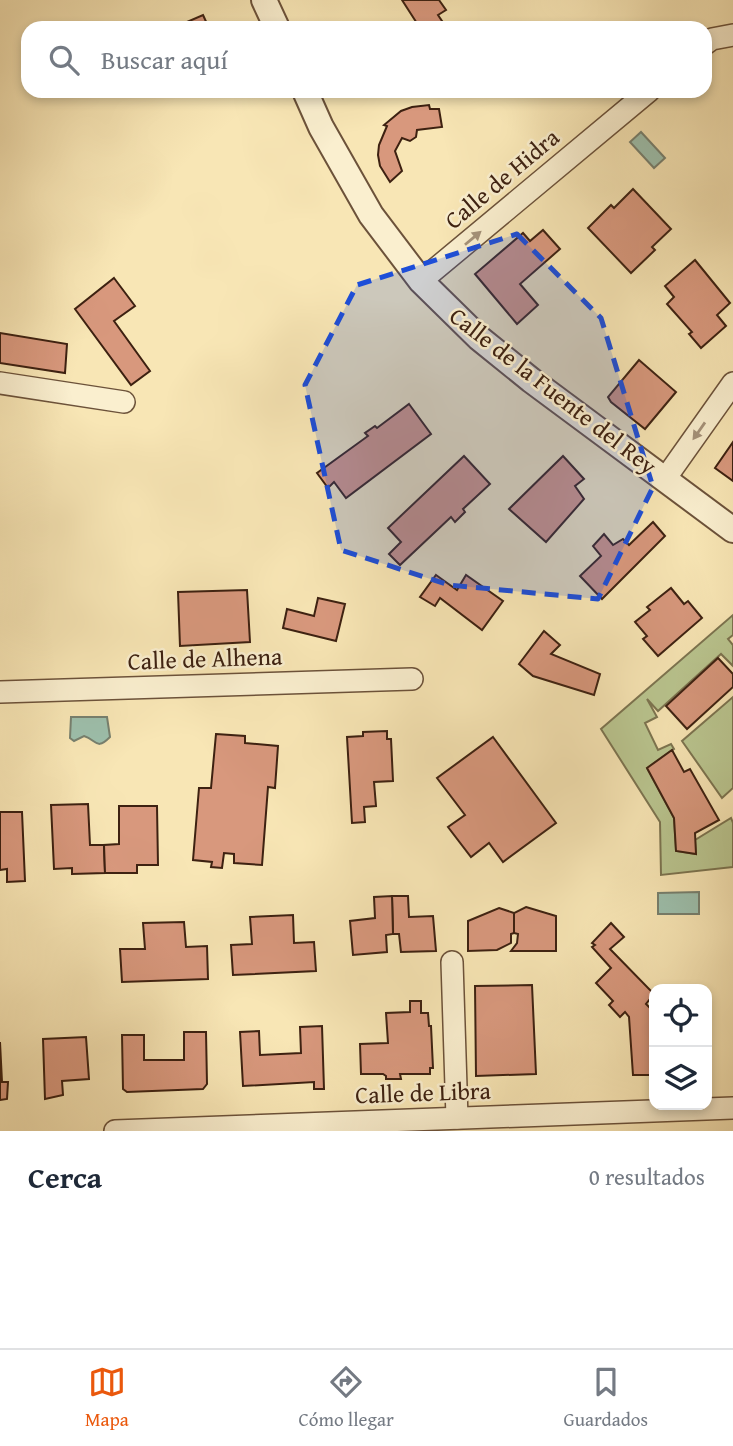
<!DOCTYPE html>
<html lang="es">
<meta charset="utf-8">
<style>
body{margin:0;font-family:"Gentium Book Plus",serif;background:#f2f2f3;color:#1f2937}
.controls{position:absolute;right:21px;bottom:21px;display:grid;overflow:hidden;border-radius:14px;box-shadow:0 4px 10px #0003}
.controls button{width:63px;height:63px;display:grid;place-items:center;padding:0;border:0;border-bottom:2px solid #e0e1e3;background:#fff;color:#1f2937;font:35px sans-serif}
.list{margin:0;padding:0;list-style:none}
h2{display:flex;justify-content:space-between;align-items:center;height:91px;margin:0;padding:0 28px;font-size:30px}
h2 small{font-size:23px;font-weight:400;color:#747a83}
.icon{flex:none;width:38px;height:38px;fill:none;stroke:currentColor;stroke-width:2;stroke-linecap:round;stroke-linejoin:round}
.map{position:relative;flex:none;width:733px;height:1131px;overflow:hidden}
.search{position:absolute;background:#fff;box-shadow:0 4px 10px #0003;left:21px;right:21px;top:21px;height:77px;display:flex;align-items:center;gap:18px;box-sizing:border-box;padding:0 24px;border-radius:21px;color:#747a83;font-size:26px}
.sheet{height:217px;background:#fff}
nav{display:flex;justify-content:space-around;align-items:center;box-sizing:border-box;height:98px;border-top:2px solid #e0e1e3;background:#fff;font-size:19px;color:#747a83}
nav a{display:grid;justify-items:center;gap:4px}
nav .on{color:#ea580c}
.map>svg:first-child{display:block}
.green{fill:#bac690;stroke:#7c7450;stroke-width:2}
.water{fill:#9dc0ad;stroke:#77806f;stroke-width:2}
.building{fill:#d8987d;stroke:#3d2111;stroke-width:2}
.lines{fill:none;stroke-linecap:round;stroke-linejoin:round}
.minor-casing{stroke:#6c523a;stroke-width:24}
.tertiary-casing{stroke:#6c523a;stroke-width:28}
.minor{stroke:#faefcf;stroke-width:21}
.tertiary{stroke:#faefcf;stroke-width:24}
.oneway{fill:#a5927a}
.marked{fill:#1d4ed8;fill-opacity:0.2;stroke:#1d4ed8;stroke-width:5;stroke-dasharray:14 9;stroke-linejoin:round}
.labels{text-anchor:middle;stroke-width:5;stroke-linejoin:round;paint-order:stroke}
.street-label{font-size:24px;fill:#3d2111;stroke:#faefcf}
</style>
<div class="map">
<svg width="733" height="1131" viewBox="0 0 733 1131">
<rect width="100%" height="100%" fill="#f8e6b5"/>
<filter id="stains"><feTurbulence type="fractalNoise" baseFrequency=".00286" numOctaves="4"/><feColorMatrix values="0 0 0 0 .2 0 0 0 0 .09 0 0 0 0 .02 0 0 0 .5 -.17"/></filter>
<radialGradient id="worn" r=".72"><stop offset=".6" stop-color="#630" stop-opacity="0"/><stop offset="1" stop-color="#630" stop-opacity=".3"/></radialGradient>
<g class="green">
<polygon points="733,615 733,635 728,639 733,645 733,666 721,654 658,711 647,699 657,717 645,723 658,750 671,744 674,749 647,768 674,818 676,851 696,854 695,840 731,818 733,823 733,867 661,875 660,822 601,729"/>
<polygon points="733,697 733,788 722,798 682,741"/>
</g>
<g class="water">
<polygon points="641,132 665,158 654,168 630,142"/>
<path d="M71,717H107L110,737C96,751 97,740 84,736L74,741L70,738Z"/>
<polygon points="699,892 699,914 658,914 658,893"/>
</g>
<g class="building">
<polygon points="402,0 439,0 446,10 438,15 442,21 432,27 429,23 420,28"/>
<polygon points="203,15 209,28 173,28"/>
<polygon points="429,105 430,109 439,109 442,127 417,130 416,137 410,141 402,138 395,151 402,171 390,182 380,166 378,155 379,145 387,126 384,125 401,111 412,107"/>
<polygon points="633,189 671,229 652,247 655,250 631,273 588,228 611,205 614,208"/>
<polygon points="543,230 560,249 520,284 538,305 517,324 475,274 523,233 530,241"/>
<polygon points="695,260 730,303 717,315 726,326 701,348 689,334 692,332 667,304 674,297 665,286"/>
<polygon points="114,278 135,306 114,321 150,371 131,385 75,309"/>
<polygon points="0,333 67,344 65,373 0,363"/>
<polygon points="639,360 676,392 645,429 611,402 608,397"/>
<polygon points="409,404 431,434 346,498 334,482 328,488 317,473 368,436 365,433 375,426 377,428"/>
<polygon points="733,442 733,481 715,468"/>
<polygon points="464,456 490,484 463,509 465,512 455,522 451,517 400,565 389,554 401,542 388,528"/>
<polygon points="563,456 584,479 575,486 584,499 546,542 509,509"/>
<polygon points="653,522 665,536 602,599 580,576 601,556 593,546 604,534 613,545 623,539 629,545"/>
<polygon points="436,575 457,590 466,575 503,601 482,630 440,598 435,606 420,597"/>
<polygon points="671,588 684,604 688,601 702,618 658,656 643,639 647,636 635,622 650,610 647,607"/>
<polygon points="247,590 250,642 180,646 178,592"/>
<polygon points="318,598 345,604 336,641 283,628 287,609 314,616"/>
<polygon points="544,631 560,645 551,654 600,674 594,695 533,676 519,664"/>
<polygon points="718,658 733,674 733,687 687,729 666,706"/>
<polygon points="387,731 387,739 391,739 393,781 374,782 376,806 364,807 365,822 352,823 347,737 363,736 363,732"/>
<polygon points="216,734 245,736 245,743 278,746 275,788 268,787 262,865 234,863 234,854 224,853 222,868 211,867 212,862 193,860 199,788 211,788"/>
<polygon points="493,737 556,823 503,862 489,843 471,857 448,827 465,815 437,778"/>
<polygon points="672,750 684,772 690,769 719,820 695,833 696,854 676,851 674,818 647,768"/>
<polygon points="88,804 90,845 104,845 105,873 72,874 72,868 54,869 51,805"/>
<polygon points="119,806 157,806 158,865 137,865 137,873 105,873 104,845 119,844"/>
<polygon points="0,812 22,812 25,881 7,882 7,869 0,870"/>
<polygon points="392,896 408,896 409,917 433,916 436,951 401,952 399,934 393,934"/>
<polygon points="392,896 393,934 386,935 387,952 353,955 350,921 375,918 374,897"/>
<polygon points="526,907 556,916 556,951 511,951 517,943 518,934 514,933 514,913"/>
<polygon points="499,908 514,913 514,933 511,934 511,943 497,950 468,951 468,921"/>
<polygon points="293,915 294,943 314,942 316,971 233,975 231,945 252,944 250,917"/>
<polygon points="184,922 186,947 207,946 208,979 122,982 120,949 145,949 143,923"/>
<polygon points="611,923 624,937 610,949 654,994 646,1004 652,1010 654,1075 633,1075 629,1017 625,1012 620,1017 609,1005 613,1001 596,983 611,968 592,947 595,945 592,943"/>
<polygon points="532,985 536,1074 476,1076 475,986"/>
<polygon points="410,1001 421,1001 421,1013 428,1013 429,1026 431,1026 433,1068 430,1068 430,1074 400,1074 401,1079 386,1079 386,1076 383,1074 361,1074 360,1044 388,1043 386,1013 410,1012"/>
<polygon points="322,1026 324,1089 314,1089 314,1082 243,1086 240,1032 259,1031 260,1055 301,1053 300,1027"/>
<polygon points="184,1032 206,1032 207,1084 203,1089 127,1092 123,1089 122,1035 144,1035 144,1060 184,1060"/>
<polygon points="86,1037 89,1079 62,1081 63,1095 45,1099 43,1039"/>
<polygon points="0,1042 2,1082 8,1082 7,1099 0,1100"/>
</g>
<g class="lines">
<g class="minor-casing">
<g id="minor">
<polyline points="705,44 712,39 733,35"/>
<polyline points="421,281 649,91"/>
<polyline points="0,383 124,402"/>
<polyline points="665,479 733,383"/>
<polyline points="0,692 412,679"/>
<polyline points="452,962 457,1118"/>
<polyline points="115,1131 733,1108"/>
</g>
</g>
<g class="tertiary-casing">
<g id="tertiary">
<polyline points="264,0 277,28"/>
<polyline points="305,91 321,127 371,215 421,281 479,338 531,380 733,530"/>
</g>
</g>
<use href="#minor" class="minor"/>
<use href="#tertiary" class="tertiary"/>
</g>
<defs><path id="oneway-solid" d="M-6-.8H1V-3.2L6.5 0L1 3.2V.8H-6Z" transform="scale(1.75)"/></defs>
<g class="oneway">
<use href="#oneway-solid" transform="translate(473 238) rotate(-40)"/>
<use href="#oneway-solid" transform="translate(699 431) rotate(125)"/>
</g>
<path class="marked" d="M517,234L601,318L653,487L598,599L449,585L341,550L305,385L357,285Z"/>
<g class="labels">
<g class="street-label">
<text transform="translate(502 179) rotate(-40)" y="8">Calle de Hidra</text>
<text transform="translate(553 391) rotate(38)" y="8">Calle de la Fuente del Rey</text>
<text transform="translate(205 659) rotate(-2)" y="8">Calle de Alhena</text>
<text transform="translate(423 1093) rotate(-2)" y="8">Calle de Libra</text>
</g>
</g>
<rect width="100%" height="100%" filter="url(#stains)"/>
<rect width="100%" height="100%" fill="url(#worn)"/>
</svg>
<div class="controls">
<button><svg class="icon" aria-label="locate" viewBox="0 0 24 24"><circle cx="12" cy="12" r="6"/><path d="M12 2v4M12 18v4M2 12h4M18 12h4"/></svg></button>
<button><svg class="icon" aria-label="layers" viewBox="0 0 24 24"><path d="M12 4l9 5-9 5-9-5zM3 14l9 5 9-5"/></svg></button>
</div>
<div class="search"><svg class="icon" aria-label="search" viewBox="0 0 24 24"><circle cx="10" cy="10" r="6"/><path d="M15 15l6 6"/></svg>Buscar aquí</div>
</div>
<section class="sheet">
<h2>Cerca<small>0 resultados</small></h2>
<ul class="list">
</ul>
</section>
<nav>
<a class="on"><svg class="icon" aria-label="map" viewBox="0 0 24 24"><path d="M3 6l6-2 6 2 6-2v14l-6 2-6-2-6 2zM9 4v14M15 6v14"/></svg>Mapa</a>
<a><svg class="icon" aria-label="directions" viewBox="0 0 24 24"><path d="M12 3l9 9-9 9-9-9zM9 14v-3h6M13 9l2 2-2 2"/></svg>Cómo llegar</a>
<a><svg class="icon" aria-label="saved" viewBox="0 0 24 24"><path d="M7 4h10v16l-5-4-5 4z"/></svg>Guardados</a>
</nav>
